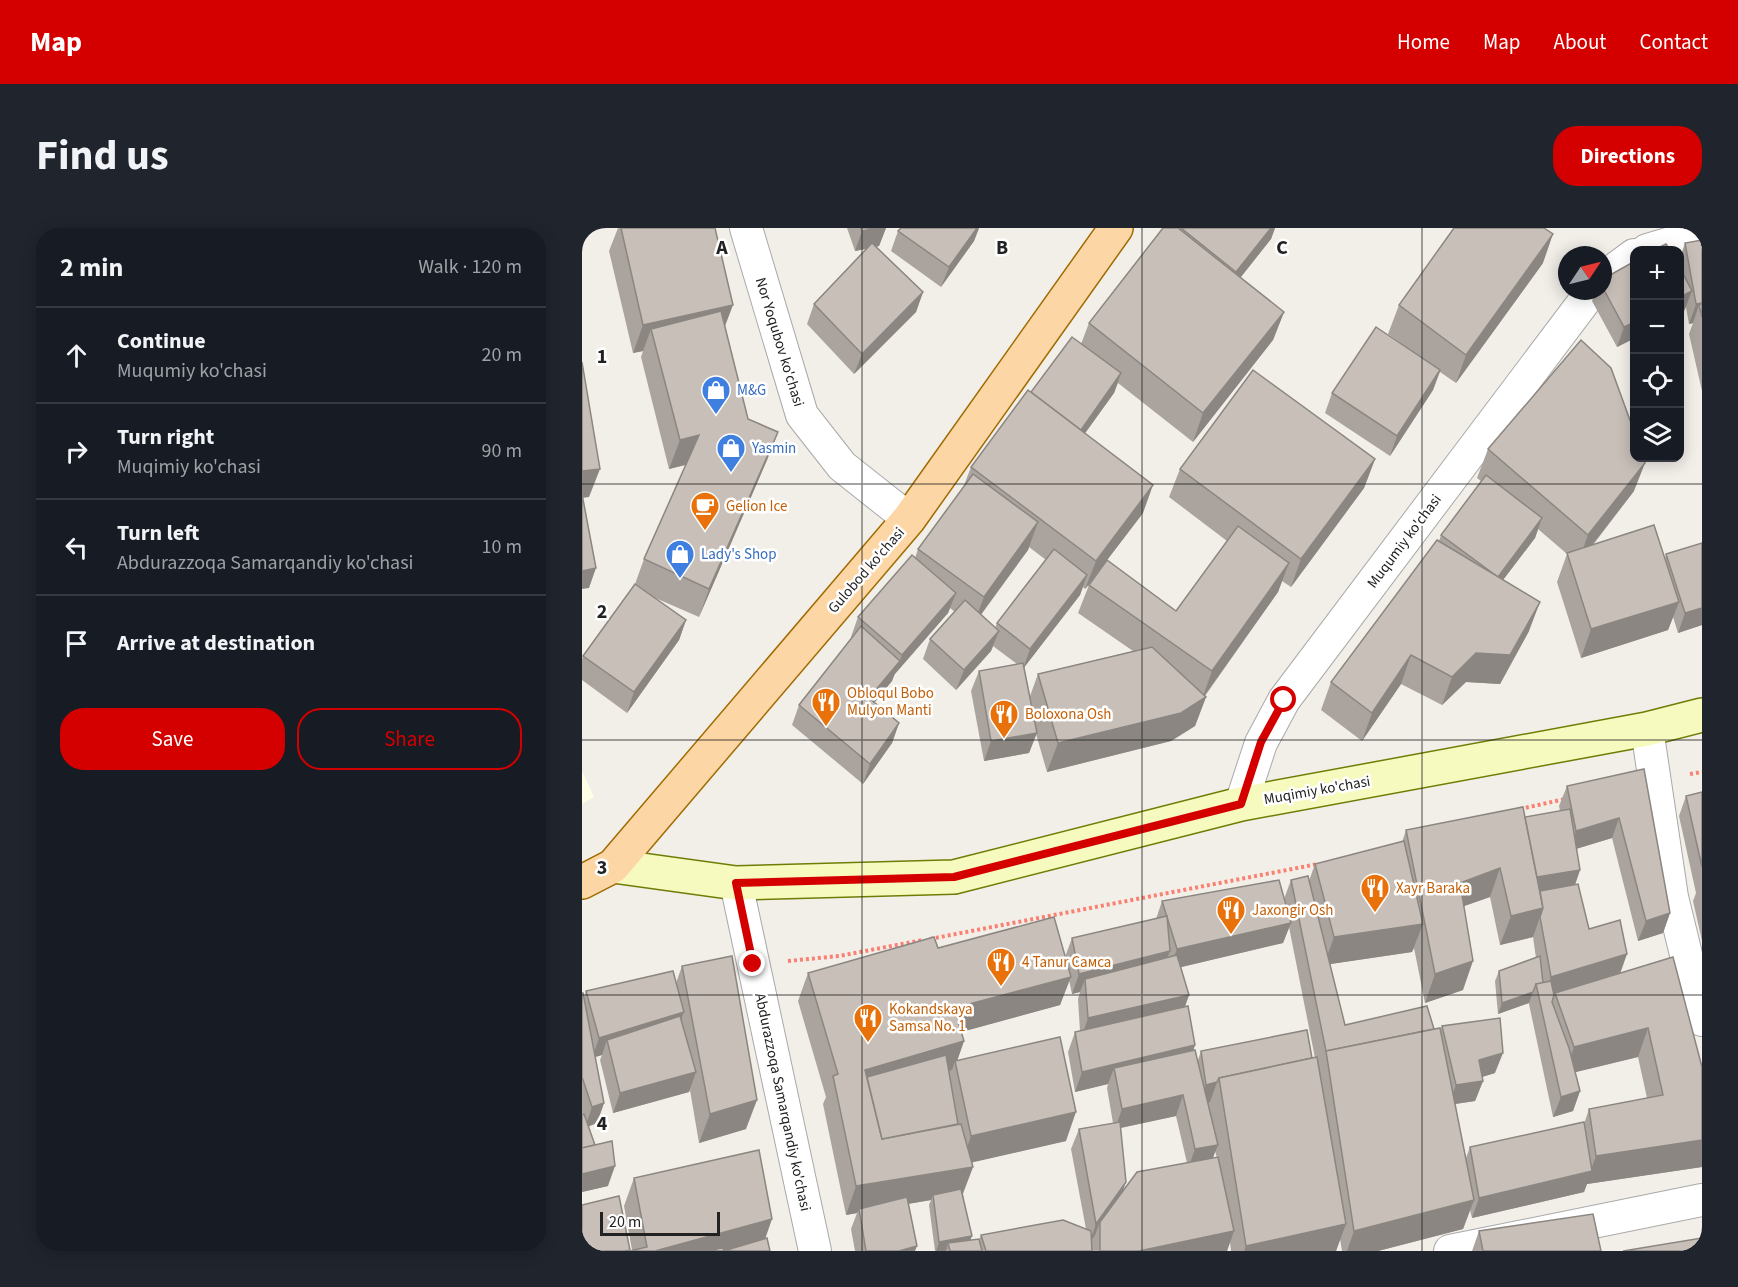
<!DOCTYPE html>
<meta charset="utf-8">
<style>
body{margin:0;font-family:"Source Sans 3",sans-serif;background:#20242c;color:#f1f3f6}
.controls{position:absolute;right:18px;top:18px;display:grid;overflow:hidden;border-radius:12px;box-shadow:0 3px 15px #0003}
.controls button{width:54px;height:54px;display:grid;place-items:center;padding:0;border:0;border-bottom:2px solid #363941;background:#171b24;color:#f1f3f6;font:30px sans-serif}
.compass{position:absolute;left:976px;top:18px;width:54px;height:54px;border-radius:50%;background:#171b24;box-shadow:0 3px 15px #0003;rotate:55deg}
.scale{position:absolute;left:18px;bottom:15px;width:120px;box-sizing:border-box;padding-left:6px;border:3px solid #222;border-top:0;font-size:16px;line-height:21px;white-space:nowrap;color:#222;-webkit-text-stroke:4px #fff;paint-order:stroke}
.stop{position:absolute;width:18px;height:18px;margin:-14px;border:4px solid #d40000;border-radius:50%;background:#fff}
.stop.end{background:#d40000;border-color:#fff;box-shadow:0 2px 6px #0008}
.list{margin:0;padding:0;list-style:none}
h2{display:flex;justify-content:space-between;align-items:center;height:78px;margin:0;padding:0 24px;font-size:26px}
h2 small{font-size:20px;font-weight:400;color:#9ea1a6}
.list li{display:grid;grid-template-columns:39px 1fr auto;gap:18px;align-items:center;box-sizing:border-box;height:96px;padding:0 24px;border-top:2px solid #363941}
.list b{display:block;font-size:22px;white-space:nowrap}
.list p{margin:0;font-size:20px;white-space:nowrap;color:#9ea1a6}
.list em{font-size:20px;font-style:normal;color:#9ea1a6}
.actions{display:flex;gap:12px;padding:18px 24px}
.actions a{flex:1;padding:14px 0;border:2px solid #d40000;border-radius:24px;text-align:center;font-size:21px;color:#d40000}
.actions .main{background:#d40000;color:#fff}
.icon{flex:none;width:33px;height:33px;fill:none;stroke:currentColor;stroke-width:2;stroke-linecap:round;stroke-linejoin:round}
.map{position:relative;flex:none;width:1120px;height:1023px;overflow:hidden;border-radius:24px}
header{display:flex;align-items:center;gap:36px;box-sizing:border-box;height:84px;padding:0 30px;background:#d40000;color:#fff}
header strong{font-size:28px}
nav{display:flex;gap:33px;margin-inline-start:auto;font-size:21px}
.intro{display:flex;align-items:center;justify-content:space-between;box-sizing:border-box;height:144px;padding:0 36px}
h1{margin:0;font-size:42px}
.button{padding:15px 27px;border-radius:24px;background:#d40000;color:#fff;font-size:21px;font-weight:700}
main{display:flex;gap:36px;padding:0 36px}
aside{flex:1;background:#171b24;border-radius:24px;box-shadow:0 3px 15px #0003}
.map>svg:first-child{display:block}
.education{fill:#ffffe5}
.lines{fill:none;stroke-linecap:round;stroke-linejoin:round}
.street-casing{stroke:#a9a9a9;stroke-width:34}
.secondary-casing{stroke:#707d05;stroke-width:36}
.primary-casing{stroke:#a06b00;stroke-width:36}
.path{stroke:#fa8072;stroke-width:4;stroke-dasharray:3 3;stroke-linecap:butt}
.street{stroke:#fff;stroke-width:32}
.secondary{stroke:#f7fabf;stroke-width:33}
.primary{stroke:#fcd6a4;stroke-width:33}
.wall{fill:#aba49e;fill-rule:evenodd}
.shaded-wall{fill:#8b8681}
.building{fill:#c7bfb8;stroke:#8b8681;stroke-width:1.5}
.route{stroke:#d40000;stroke-width:8}
.grid{fill:none;stroke:#222;stroke-width:1.5;stroke-opacity:0.55}
.labels{text-anchor:middle;stroke-width:5;stroke-linejoin:round;paint-order:stroke}
.street-label{font-size:15px;fill:#222;stroke:#fff}
.shop-label{font-size:15px;fill:#366cbe;stroke:#fff;text-anchor:start}
.food-label{font-size:15px;fill:#c56008;stroke:#fff;text-anchor:start}
.grid-label{font-size:20px;text-anchor:middle;font-weight:bold;fill:#222;stroke:#fff;stroke-width:5;stroke-linejoin:round;paint-order:stroke}
</style>
<header>
<strong>Map</strong>
<nav><a>Home</a><a>Map</a><a>About</a><a>Contact</a></nav>
</header>
<div class="intro"><h1>Find us</h1><a class="button">Directions</a></div>
<main>
<aside>
<h2>2 min<small>Walk · 120 m</small></h2>
<ul class="list">
<li><svg class="icon" aria-label="ahead" viewBox="0 0 24 24"><path d="M12 20V5M6 11l6-6 6 6"/></svg><div><b>Continue</b><p>Muqumiy ko'chasi</p></div><em>20 m</em></li>
<li><svg class="icon" aria-label="right" viewBox="0 0 24 24"><path d="M7 20v-9h11M14 6l5 5-5 5"/></svg><div><b>Turn right</b><p>Muqimiy ko'chasi</p></div><em>90 m</em></li>
<li><svg class="icon" aria-label="left" viewBox="0 0 24 24"><path d="M17 20v-9H6M10 6l-5 5 5 5"/></svg><div><b>Turn left</b><p>Abdurazzoqa Samarqandiy ko'chasi</p></div><em>10 m</em></li>
<li><svg class="icon" aria-label="arrive" viewBox="0 0 24 24"><path d="M6 21V4h12l-3 4 3 4H6"/></svg><div><b>Arrive at destination</b></div></li>
</ul>
<div class="actions"><a class="main">Save</a><a>Share</a></div>
</aside>
<div class="map">
<svg width="1120" height="1023" viewBox="0 0 1120 1023">
<rect width="100%" height="100%" fill="#f2efe9"/>
<polygon class="education" points="0,543 12,569 0,576"/>
<g class="lines">
<g class="street-casing">
<g id="street">
<polyline points="164,0 220,187 260,238 327,291"/>
<polyline points="1065,22 1120,6"/>
<polyline points="1021,50 1052,27"/>
<polyline points="1065,501 1090,669 1120,792"/>
<polyline points="659,576 679,515 702,472 1010,63"/>
<polyline points="154,655 233,1023"/>
<polyline points="868,1023 1120,972"/>
</g>
</g>
<g class="secondary-casing">
<polyline id="secondary" points="31,638 154,655 372,649 659,576 1065,501 1120,487"/>
</g>
<g class="primary-casing">
<polyline id="primary" points="0,654 31,638 327,291 534,0"/>
</g>
<g class="path">
<polyline points="1108,546 1120,544"/>
<polyline points="938,581 983,571"/>
<polyline points="348,711 736,636"/>
<polyline points="206,733 257,728 341,712"/>
</g>
<use href="#street" class="street"/>
<use href="#secondary" class="secondary"/>
<use href="#primary" class="primary"/>
</g>
<g class="wall">
<polygon points="36,0 133,0 143,99 166,191 196,204 185,232 117,389 71,369 104,392 97,412 45,485 0,452 0,431 1,428 53,356 62,331 104,237 87,241 59,129 61,123 51,125 27,23"/>
<polygon points="265,0 304,0 297,18 294,19 341,64 334,84 272,146 225,96 232,76 285,21 273,23"/>
<polygon points="319,0 397,0 392,13 359,59 309,23 316,3"/>
<path d="M581,0H693L689,11L658,50L702,84L691,112L611,214L536,155L532,165L503,205L561,285L525,332L594,383L645,313L587,269L598,241L793,231L782,260L709,359L700,353L696,364L623,468L624,469L613,498L589,513L465,544L454,506L447,525L402,533L389,463L397,443L435,436L411,418L409,423L374,462L341,431L348,411L373,384L368,380L366,385L312,447L310,453L292,474L317,495L310,515L281,556L210,497L217,477L270,410L269,409L276,389L333,330L336,321L381,260L389,239L449,164L499,116L507,95ZM447,319L464,332L415,395L413,400L399,387L446,322ZM507,357L496,385L551,423L456,446L448,468L442,439L498,367L501,359L503,361Z"/>
<polygon points="1120,12 1120,163 1107,106 1111,95 1107,96 1104,79 1102,83 1098,86 1098,30 1103,15"/>
<polygon points="961,35 874,155 858,144 851,162 808,228 743,185 750,165 828,122 806,106 817,77"/>
<polygon points="1021,51 1053,110 1035,119 1010,73 1013,63 1021,63"/>
<polygon points="906,221 1052,263 1011,317 1083,330 1084,326 1120,315 1120,397 1096,405 1091,389 1086,402 999,430 975,354 985,326 956,301 953,310 921,352 947,403 918,456 884,454 860,477 819,456 780,513 739,482 749,454 857,313 859,307 899,253 895,250"/>
<path d="M1062,541L1088,685L1081,705L1056,713L1030,610L994,621L998,642L993,657L1007,701L1038,745L1120,839V939L1005,956L1002,964L890,990L888,982L881,1001L796,1023H760L758,1011L754,1023H649L648,1014L645,1023H353L347,977L349,972L326,976L333,1023H273L269,1001L275,985L264,987L241,876L244,869L216,773L226,745L356,720L483,729L490,710L574,691L580,673L702,671L709,652L727,653L733,636L820,614L824,602L943,589L978,583L977,578L985,558ZM908,669L918,717L951,709L954,730L917,743L913,753L916,786L947,775V776L971,889L991,883L998,863L993,844L1056,829L1065,870L1007,881L1002,896L888,919L884,930L873,876L893,873L901,853L900,849L913,845L860,798L858,802L763,797L748,736L830,724L832,720L843,775L881,762L882,678ZM707,699L733,830H730L619,823L616,832L611,823L613,817L603,778L607,767L599,739L701,715ZM487,752L490,766L498,764L496,771L498,803L493,804L486,824L493,864L526,856L525,860L531,895L497,901L489,921L504,1001L399,1007L397,1012H388L381,966L391,939L390,934L484,913L375,833L382,813L379,804L478,777ZM594,888L605,935L541,963L539,900ZM633,923L635,930H631Z"/>
<polygon points="1120,564 1120,713 1111,673 1114,665 1097,588 1104,568"/>
<polygon points="100,738 164,901 117,915 108,862 107,864 31,885 18,832 20,827 13,829 22,875 15,895 6,898 26,958 0,964 0,765 2,769 4,763 94,755"/>
<polygon points="52,950 183,1011 188,1023 48,1023 50,1022 42,978"/>
<polygon points="897,1003 1019,1023 890,1023"/>
</g>
<g class="shaded-wall">
<polygon points="0,0 6,0 4,6 0,6"/>
<polygon points="295,0 304,0 297,18 273,23 280,3"/>
<polygon points="395,0 397,0 392,13 359,59 367,39"/>
<polygon points="689,0 693,0 689,11 647,64 654,44"/>
<polygon points="971,6 961,35 874,155 884,127"/>
<polygon points="1110,63 1102,83 1098,86 1098,69"/>
<polygon points="341,64 334,84 272,146 280,126"/>
<polygon points="1120,75 1120,89 1117,77 1111,95 1107,96 1114,76"/>
<polygon points="151,77 140,106 69,101 61,123 51,125 61,97"/>
<polygon points="702,84 691,112 611,214 621,185"/>
<polygon points="1053,94 1053,110 1035,119 1042,99"/>
<polygon points="858,142 851,162 808,228 815,208"/>
<polygon points="539,145 532,165 491,222 498,202"/>
<polygon points="196,204 185,232 117,389 127,361"/>
<polygon points="117,207 106,236 87,241 98,212"/>
<polygon points="793,231 782,260 709,359 719,331"/>
<polygon points="1063,235 1052,263 996,335 1006,307"/>
<polygon points="18,241 7,269 0,270 0,243"/>
<polygon points="571,257 561,285 503,361 514,333"/>
<polygon points="960,290 953,310 908,369 916,349"/>
<polygon points="456,294 446,322 391,397 402,369"/>
<polygon points="707,335 696,364 620,471 624,469 613,498 589,513 465,544 476,515 620,471 630,443"/>
<polygon points="14,340 7,360 0,361 0,343"/>
<polygon points="505,347 498,367 441,441 448,421"/>
<polygon points="374,365 366,385 312,447 320,427"/>
<polygon points="958,374 947,403 918,456 884,454 860,477 870,449 894,425"/>
<polygon points="1097,374 1086,402 999,430 1009,401"/>
<polygon points="1120,380 1120,397 1096,405 1103,385"/>
<polygon points="104,392 97,412 45,485 52,464"/>
<polygon points="417,403 409,423 374,462 382,442"/>
<polygon points="829,427 819,456 780,513 790,485"/>
<polygon points="318,433 310,453 280,490 287,470"/>
<polygon points="317,495 310,515 281,556 288,536"/>
<polygon points="455,505 447,525 402,533 409,513"/>
<polygon points="1037,590 1030,610 987,623 994,603"/>
<polygon points="918,640 908,669 868,683 878,655"/>
<polygon points="998,642 991,662 955,668 951,650"/>
<polygon points="961,680 951,709 918,717 929,688"/>
<polygon points="1088,685 1081,705 1056,713 1064,693"/>
<polygon points="709,695 701,715 587,742 595,721"/>
<polygon points="841,696 830,724 742,737 752,709"/>
<polygon points="588,723 580,743 503,751 498,764 490,766 497,746"/>
<polygon points="1045,726 1038,746 961,769 969,749"/>
<polygon points="891,733 881,762 843,775 853,746"/>
<polygon points="489,749 478,777 361,809 372,780"/>
<polygon points="951,764 947,775 916,786 920,775"/>
<polygon points="607,767 600,787 499,810 506,790"/>
<polygon points="102,784 94,804 25,812 20,827 10,830 17,810"/>
<polygon points="1066,800 1056,829 982,847 992,819"/>
<polygon points="382,813 374,836 373,833 370,842 288,866 283,842"/>
<polygon points="613,817 606,837 532,840 526,856 493,864 500,844"/>
<polygon points="921,825 913,845 890,852 897,832"/>
<polygon points="114,844 107,864 31,885 38,865"/>
<polygon points="901,853 893,873 866,877 874,857"/>
<polygon points="635,854 628,874 616,877 624,857"/>
<polygon points="998,863 991,883 971,889 979,869"/>
<polygon points="601,867 594,888 533,901 540,881"/>
<polygon points="175,872 164,901 117,915 128,886"/>
<polygon points="22,875 15,895 3,900 10,879"/>
<polygon points="494,884 484,913 379,937 389,908"/>
<polygon points="1120,912 1120,939 1005,956 1002,964 890,990 897,970 1008,944 1014,928"/>
<polygon points="636,917 628,937 606,941 613,921"/>
<polygon points="33,938 26,958 0,964 0,946"/>
<polygon points="391,939 380,967 351,967 349,972 277,984 277,981 275,985 264,987 274,958"/>
<polygon points="544,954 537,974 518,994 513,1007 507,1016 514,996"/>
<polygon points="892,972 881,1001 796,1023 765,1023 772,1003"/>
<polygon points="190,991 180,1020 148,1021 147,1023 73,1023"/>
<polygon points="764,996 754,1023 662,1023 664,1018"/>
<polygon points="652,1003 645,1023 557,1023"/>
<polygon points="390,1008 386,1018 366,1015 364,1023 354,1023 357,1014"/>
<polygon points="335,1018 333,1023 317,1023"/>
</g>
<g class="building">
<polygon points="39,0 133,0 151,77 61,97"/>
<polygon points="279,0 295,0 280,3"/>
<polygon points="319,0 395,0 367,39 316,3"/>
<polygon points="581,0 596,0 702,84 621,185 507,95"/>
<polygon points="599,0 689,0 654,44"/>
<polygon points="872,0 962,0 971,6 884,127 817,77"/>
<polygon points="1120,12 1120,75 1114,76 1103,15"/>
<polygon points="290,15 341,64 280,126 232,76"/>
<polygon points="1084,16 1088,22 1072,22"/>
<polygon points="1053,33 1053,94 1042,99 1021,60 1021,51"/>
<polygon points="1098,40 1110,63 1098,69"/>
<polygon points="1120,76 1120,89 1117,77"/>
<polygon points="139,83 166,191 196,204 127,361 62,331 117,207 98,212 69,101"/>
<polygon points="794,99 858,142 815,208 750,165"/>
<polygon points="490,109 539,145 499,202 449,164"/>
<polygon points="999,112 1029,140 1053,206 1053,230 1061,230 1063,235 1006,307 906,221"/>
<polygon points="0,134 18,241 0,243"/>
<polygon points="671,142 793,231 719,331 598,241"/>
<polygon points="446,162 571,257 514,333 389,239"/>
<polygon points="391,246 456,294 402,369 336,321"/>
<polygon points="904,247 960,290 916,349 859,307"/>
<polygon points="0,266 14,340 0,343"/>
<polygon points="1072,297 1097,374 1009,401 985,325"/>
<polygon points="656,298 707,335 630,443 507,357 525,332 594,383"/>
<polygon points="855,312 958,374 928,427 894,425 870,449 829,427 790,485 749,454"/>
<polygon points="1120,315 1120,380 1103,385 1084,326"/>
<polygon points="472,321 505,347 448,421 415,395"/>
<polygon points="330,327 374,365 320,427 276,389"/>
<polygon points="53,356 104,392 52,464 1,428"/>
<polygon points="383,372 417,403 382,442 348,411"/>
<polygon points="279,398 318,433 287,470 317,495 288,536 217,477"/>
<polygon points="570,419 624,469 599,485 476,515 456,446"/>
<polygon points="441,435 455,505 409,513 397,443"/>
<polygon points="1062,541 1088,685 1064,693 1037,590 994,603 985,558"/>
<polygon points="1120,564 1120,639 1104,568"/>
<polygon points="941,579 961,680 929,688 918,640 878,655 891,733 853,746 824,602"/>
<polygon points="988,581 998,642 955,649 943,589"/>
<polygon points="822,613 841,696 752,709 733,636"/>
<polygon points="726,648 763,797 845,778 852,801 744,823 709,652"/>
<polygon points="697,652 709,695 595,721 580,673"/>
<polygon points="996,656 1007,701 1038,692 1045,726 969,749 958,689 961,680 958,663"/>
<polygon points="585,688 588,723 497,746 490,710"/>
<polygon points="472,689 489,749 372,780 382,813 283,842 300,911 379,896 391,939 274,958 251,848 256,846 226,745 352,709 356,720"/>
<polygon points="595,727 607,767 506,790 503,751"/>
<polygon points="150,728 175,872 128,886 100,738"/>
<polygon points="958,728 961,755 954,756 951,764 920,775 917,743"/>
<polygon points="1091,729 1120,839 1120,912 1014,928 1007,881 1081,867 1066,800 992,819 973,765"/>
<polygon points="91,743 102,784 17,810 4,763"/>
<polygon points="969,753 972,767 970,774 987,820 998,863 979,869 954,756"/>
<polygon points="0,765 1,765 22,875 10,879 0,849"/>
<polygon points="606,778 613,817 500,844 493,804"/>
<polygon points="98,788 114,844 38,865 25,812"/>
<polygon points="918,790 921,825 897,832 901,853 874,857 860,798"/>
<polygon points="858,800 892,972 772,1003 744,823"/>
<polygon points="725,802 730,830 637,850 635,854 624,857 619,823"/>
<polygon points="478,809 494,884 389,908 373,833"/>
<polygon points="613,822 636,917 613,921 601,867 540,881 532,840"/>
<polygon points="364,827 376,896 300,911 285,849"/>
<polygon points="735,829 764,996 664,1018 637,850"/>
<polygon points="2,886 13,917 0,920 0,887"/>
<polygon points="538,894 544,954 514,996 497,901"/>
<polygon points="1002,894 1010,943 897,970 888,919"/>
<polygon points="30,913 33,938 0,946 0,920"/>
<polygon points="177,922 190,991 73,1023 48,1023 65,1019 52,950"/>
<polygon points="636,929 652,1003 557,1023 518,1023 518,994 555,944"/>
<polygon points="379,961 390,1008 357,1014 351,967"/>
<polygon points="37,968 48,1022 43,1023 0,1023 0,977"/>
<polygon points="325,969 335,1018 317,1023 284,1023 277,981"/>
<polygon points="1011,986 1019,1023 901,1023 897,1003"/>
<polygon points="481,992 509,1003 510,1023 404,1023 399,1007"/>
<polygon points="185,1010 188,1023 148,1023 148,1021"/>
<polygon points="1120,1010 1120,1023 1041,1023"/>
<polygon points="397,1011 400,1023 368,1023 366,1015"/>
<polygon points="141,1019 142,1023 129,1023"/>
</g>
<g class="lines">
<polyline class="route" points="171,736 154,655 372,649 659,576 679,514 702,472"/>
</g>
<path class="grid" d="M280,0V1023M560,0V1023M840,0V1023M0,256H1120M0,512H1120M0,767H1120"/>
<defs>
<g id="shop-pin" transform="scale(1.5)"><path d="M0 17L-7.5 6A9.5 9.5 0 1 1 7.5 6Z" fill="#3f7fe0" stroke="#fff"/><path d="M-5-2.5h2.3a2.7 3.5 0 0 1 5.4 0H5L5.5 6h-11ZM-1.5-2.5h3a1.5 2.3 0 0 0-3 0Z" fill="#fff"/></g>
<g id="cafe-pin" transform="scale(1.5)"><path d="M0 17L-7.5 6A9.5 9.5 0 1 1 7.5 6Z" fill="#e8710a" stroke="#fff"/><path d="M-5.5-4.5H6V0H3Q3 3.5 0 3.5H-2.5Q-5.5 3.5-5.5 0ZM3-3.2v2h1.7v-2ZM-6 4.5H4V6H-6Z" fill="#fff"/></g>
<g id="restaurant-pin" transform="scale(1.5)"><path d="M0 17L-7.5 6A9.5 9.5 0 1 1 7.5 6Z" fill="#e8710a" stroke="#fff"/><path d="M-5-6h1v4h1v-4h1v4h1v-4h1v5L-1.5 .5V6h-2V.5L-5-1ZM5-6V6H3V1.5H1.5Q1.5-4 5-6Z" fill="#fff"/></g>
</defs>
<g fill-rule="evenodd">
<use href="#shop-pin" x="134" y="162"/>
<use href="#shop-pin" x="149" y="220"/>
<use href="#cafe-pin" x="123" y="278"/>
<use href="#shop-pin" x="98" y="326"/>
<use href="#restaurant-pin" x="244" y="474"/>
<use href="#restaurant-pin" x="422" y="486"/>
<use href="#restaurant-pin" x="793" y="660"/>
<use href="#restaurant-pin" x="649" y="682"/>
<use href="#restaurant-pin" x="419" y="734"/>
<use href="#restaurant-pin" x="286" y="790"/>
</g>
<g class="labels">
<g class="street-label">
<text transform="translate(198 114) rotate(73)" y="5">Nor Yoqubov ko'chasi</text>
<text transform="translate(822 313) rotate(-53)" y="5">Muqumiy ko'chasi</text>
<text transform="translate(284 342) rotate(-49)" y="5">Gulobod ko'chasi</text>
<text transform="translate(735 562) rotate(-10)" y="5">Muqimiy ko'chasi</text>
<text transform="translate(201 874) rotate(78)" y="5">Abdurazzoqa Samarqandiy ko'chasi</text>
</g>
<g class="shop-label">
<text x="155" y="167">M&amp;G</text>
<text x="170" y="225">Yasmin</text>
<text x="119" y="331">Lady's Shop</text>
</g>
<g class="food-label">
<text x="144" y="283">Gelion Ice</text>
<text x="265" y="470">Obloqul Bobo<tspan x="265" dy="17">Mulyon Manti</tspan></text>
<text x="443" y="491">Boloxona Osh</text>
<text x="814" y="665">Xayr Baraka</text>
<text x="670" y="687">Jaxongir Osh</text>
<text x="440" y="739">4 Tanur Самса</text>
<text x="307" y="786">Kokandskaya<tspan x="307" dy="17">Samsa No. 1</tspan></text>
</g>
</g>
<g class="grid-label">
<text x="140" y="26">A</text>
<text x="420" y="26">B</text>
<text x="700" y="26">C</text>
<text x="20" y="135">1</text>
<text x="20" y="390">2</text>
<text x="20" y="646">3</text>
<text x="20" y="902">4</text>
</g>
</svg>
<div class="controls">
<button>+</button>
<button>−</button>
<button><svg class="icon" aria-label="locate" viewBox="0 0 24 24"><circle cx="12" cy="12" r="6"/><path d="M12 2v4M12 18v4M2 12h4M18 12h4"/></svg></button>
<button><svg class="icon" aria-label="layers" viewBox="0 0 24 24"><path d="M12 4l9 5-9 5-9-5zM3 14l9 5 9-5"/></svg></button>
</div>
<svg class="compass" viewBox="-18 -18 36 36"><path d="M0-13l5 13h-10z" fill="#e53935"/><path d="M0 13l5-13h-10z" fill="#9ea1a6"/></svg>
<div class="scale">20 m</div>
<div class="stop" style="left:702px;top:472px"></div>
<div class="stop end" style="left:171px;top:736px"></div>
</div>
</main>
